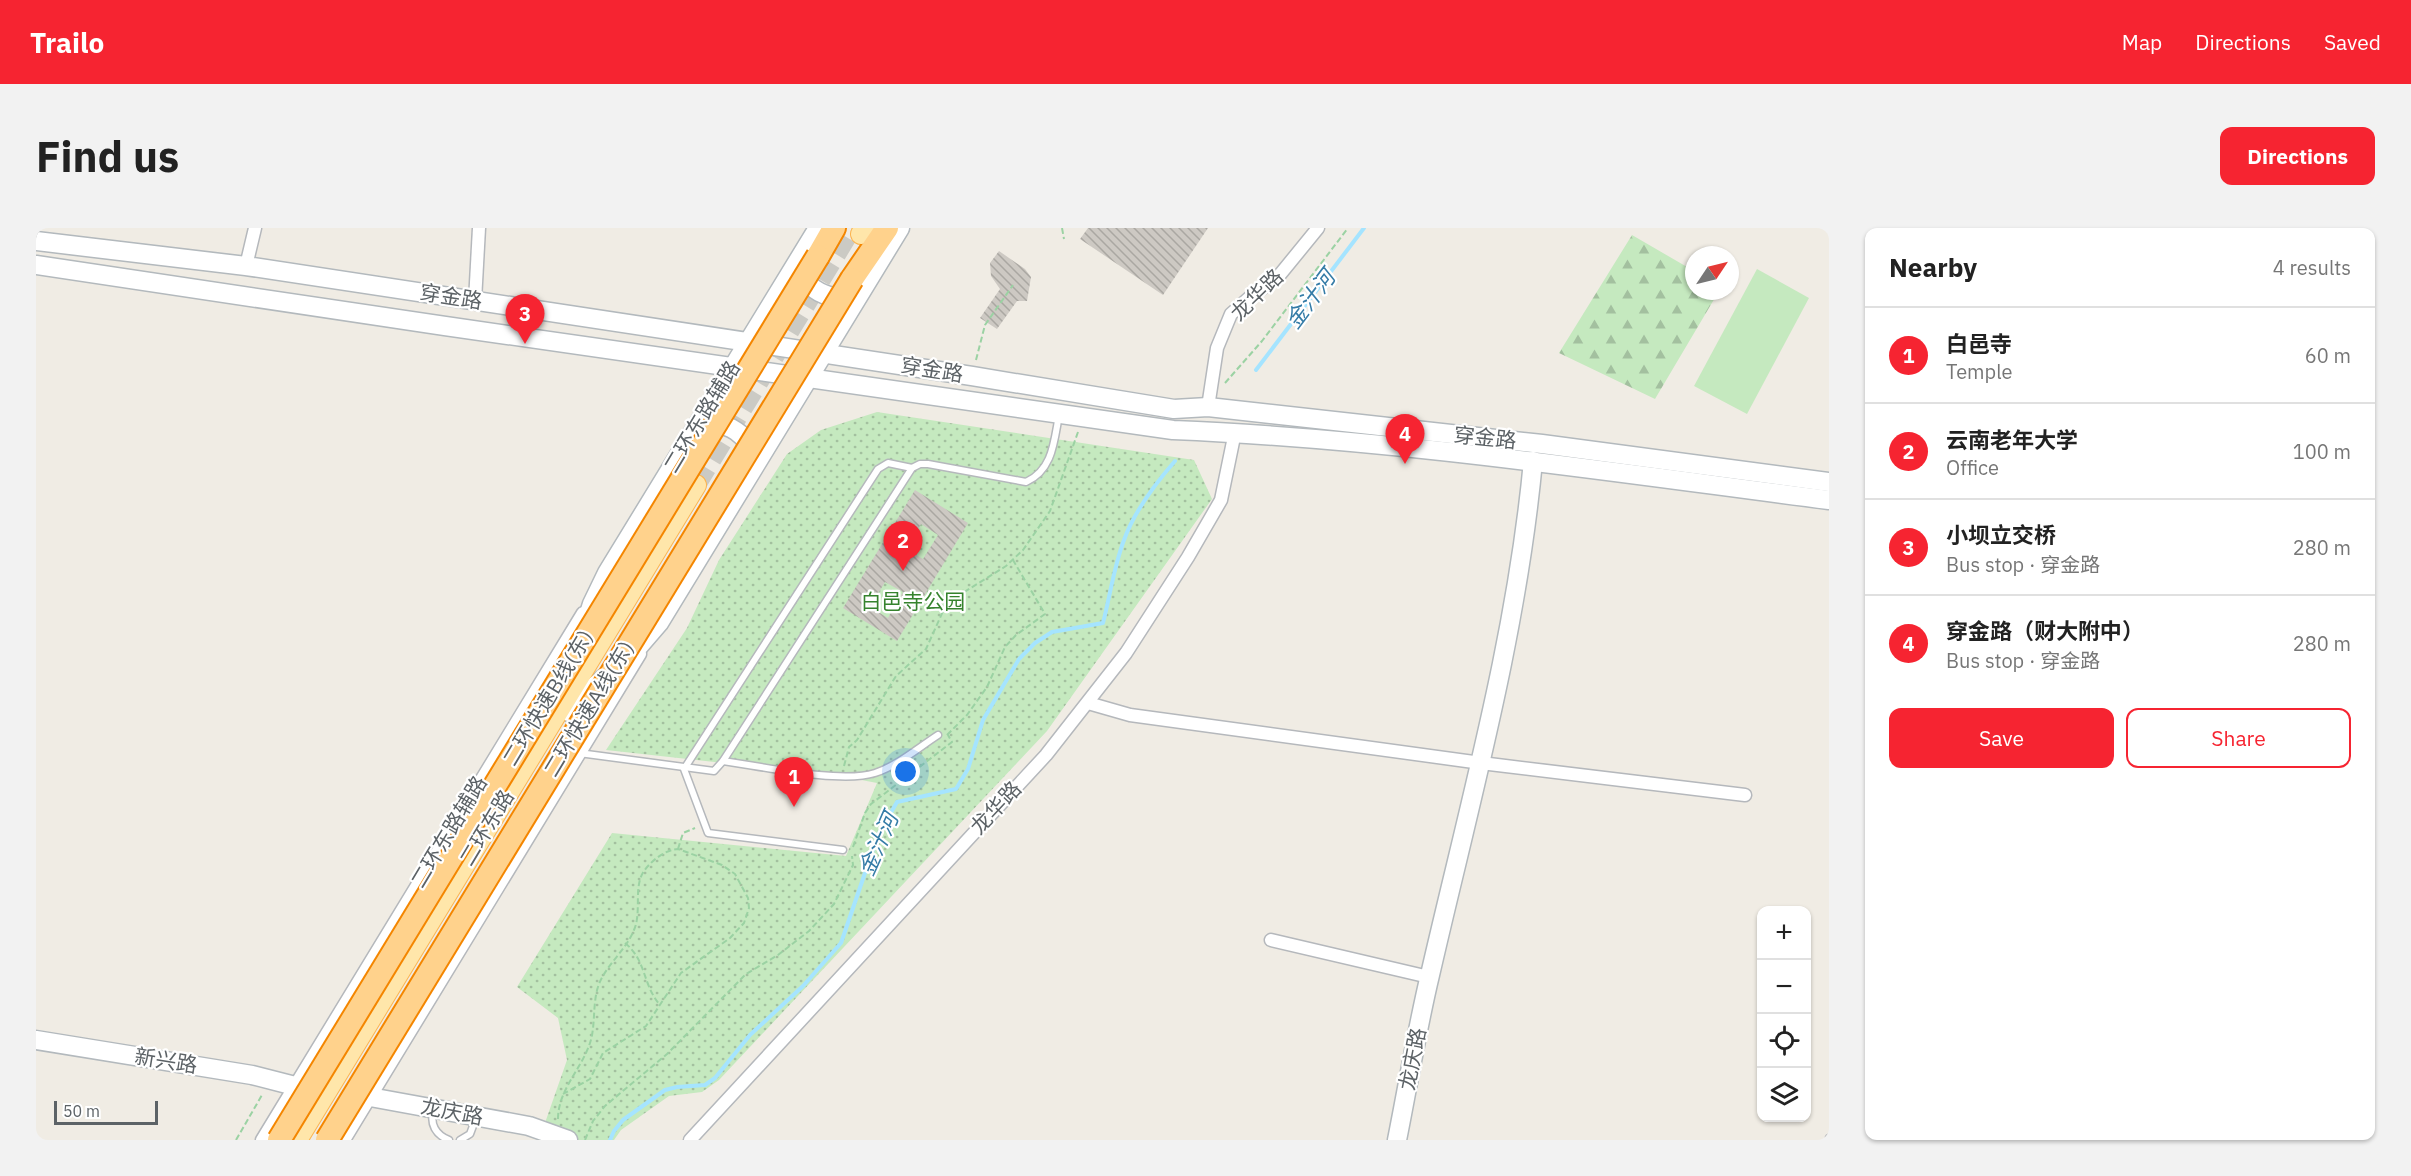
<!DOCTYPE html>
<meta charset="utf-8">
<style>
body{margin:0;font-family:"IBM Plex Sans","Noto Sans SC",sans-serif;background:#f2f2f2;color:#222}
.controls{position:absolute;right:18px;bottom:18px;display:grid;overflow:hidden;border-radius:12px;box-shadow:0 2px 4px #0004}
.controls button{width:54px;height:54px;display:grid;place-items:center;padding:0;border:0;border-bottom:2px solid #e0e0e0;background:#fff;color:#222;font:30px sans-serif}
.compass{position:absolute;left:1649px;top:18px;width:54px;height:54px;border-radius:50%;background:#fff;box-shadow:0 2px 4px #0004;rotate:55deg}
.scale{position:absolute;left:18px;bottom:15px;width:104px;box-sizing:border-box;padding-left:6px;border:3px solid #5c6266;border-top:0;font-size:16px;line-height:21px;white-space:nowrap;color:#5c6266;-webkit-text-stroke:4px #fff;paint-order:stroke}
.you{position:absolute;left:870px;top:544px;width:21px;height:21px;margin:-15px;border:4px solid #fff;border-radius:50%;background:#1a73e8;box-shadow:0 0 0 9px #1a73e833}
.badge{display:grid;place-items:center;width:39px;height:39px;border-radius:50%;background:#f62431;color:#fff;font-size:20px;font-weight:700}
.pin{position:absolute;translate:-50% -50px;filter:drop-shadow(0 2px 3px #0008)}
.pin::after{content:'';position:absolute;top:32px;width:21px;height:18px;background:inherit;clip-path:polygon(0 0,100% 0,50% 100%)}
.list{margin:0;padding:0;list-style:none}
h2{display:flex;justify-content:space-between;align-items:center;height:78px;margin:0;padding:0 24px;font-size:26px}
h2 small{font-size:20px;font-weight:400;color:#767676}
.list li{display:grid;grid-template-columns:39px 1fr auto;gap:18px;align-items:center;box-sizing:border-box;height:96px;padding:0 24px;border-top:2px solid #e0e0e0}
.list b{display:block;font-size:22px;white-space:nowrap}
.list p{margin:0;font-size:20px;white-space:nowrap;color:#767676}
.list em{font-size:20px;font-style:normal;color:#767676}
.actions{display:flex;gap:12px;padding:18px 24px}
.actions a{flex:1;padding:14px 0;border:2px solid #f62431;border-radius:12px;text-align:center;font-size:21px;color:#f62431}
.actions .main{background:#f62431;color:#fff}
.icon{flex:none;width:33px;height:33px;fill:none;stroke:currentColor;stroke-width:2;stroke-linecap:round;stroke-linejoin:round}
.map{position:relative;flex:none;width:1793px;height:912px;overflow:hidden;border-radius:12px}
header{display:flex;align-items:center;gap:36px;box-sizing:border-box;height:84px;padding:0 30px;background:#f62431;color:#fff}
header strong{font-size:28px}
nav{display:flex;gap:33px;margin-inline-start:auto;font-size:21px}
.intro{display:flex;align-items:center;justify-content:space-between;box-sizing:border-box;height:144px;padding:0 36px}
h1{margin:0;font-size:42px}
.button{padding:15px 27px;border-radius:12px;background:#f62431;color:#fff;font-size:21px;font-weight:700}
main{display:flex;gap:36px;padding:0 36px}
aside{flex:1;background:#fff;border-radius:12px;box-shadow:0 2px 4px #0004}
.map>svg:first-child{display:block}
.forest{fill:url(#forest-firs)}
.park{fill:url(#park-dots)}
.pitch{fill:#c5e9bf}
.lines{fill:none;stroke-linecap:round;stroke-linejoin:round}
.stream{stroke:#a5e4ff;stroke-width:4}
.building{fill:url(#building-back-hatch);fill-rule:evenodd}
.primary-tunnel{stroke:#cbcac4;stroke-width:20;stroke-dasharray:20 10;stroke-linecap:butt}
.lane-casing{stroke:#b5b8bc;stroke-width:9}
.street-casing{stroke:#b5b8bc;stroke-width:15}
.secondary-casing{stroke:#b3b9bd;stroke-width:21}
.primary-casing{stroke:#fcb551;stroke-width:22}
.highway-casing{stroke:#f48600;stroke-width:26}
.path{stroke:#9bd2a3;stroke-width:2;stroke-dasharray:6 3;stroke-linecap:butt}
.lane{stroke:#fff;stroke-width:6}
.street{stroke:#fff;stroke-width:12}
.secondary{stroke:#fff;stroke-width:18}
.primary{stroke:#ffe6aa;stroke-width:20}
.highway{stroke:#ffd28c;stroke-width:22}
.highway-bridge-casing{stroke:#f48600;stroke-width:26;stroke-linecap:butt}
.highway-bridge{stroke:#ffd28c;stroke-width:22}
.labels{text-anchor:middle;stroke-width:4.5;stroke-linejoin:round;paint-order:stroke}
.street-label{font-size:21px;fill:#5c6266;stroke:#fff}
.park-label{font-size:21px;fill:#36832e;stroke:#fff}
.water-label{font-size:22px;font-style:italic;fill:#357ca7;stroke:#fff}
</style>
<header>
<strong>Trailo</strong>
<nav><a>Map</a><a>Directions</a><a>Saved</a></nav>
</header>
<div class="intro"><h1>Find us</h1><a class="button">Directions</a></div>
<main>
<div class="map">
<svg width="1793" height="912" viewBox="0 0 1793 912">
<defs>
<pattern id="forest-firs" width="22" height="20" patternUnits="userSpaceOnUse" patternTransform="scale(1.5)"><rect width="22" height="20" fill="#c5e9bf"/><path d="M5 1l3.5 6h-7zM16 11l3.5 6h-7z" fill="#a3c09f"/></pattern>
<pattern id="park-dots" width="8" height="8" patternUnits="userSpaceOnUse" patternTransform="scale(1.5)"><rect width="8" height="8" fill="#c5e9bf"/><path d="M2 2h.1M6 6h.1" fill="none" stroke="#a3c09f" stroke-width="1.8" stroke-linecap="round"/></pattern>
<pattern id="building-back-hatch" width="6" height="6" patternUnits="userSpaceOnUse" patternTransform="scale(1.5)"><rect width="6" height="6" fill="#cdc9c3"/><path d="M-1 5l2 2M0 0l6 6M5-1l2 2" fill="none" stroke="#aaa7a2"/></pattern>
</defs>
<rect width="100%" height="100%" fill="#f0ece4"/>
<polygon class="forest" points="1596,7 1658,43 1658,63 1683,63 1619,171 1523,125"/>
<polygon class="park" points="841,184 1158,232 1176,271 1011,503 683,852 666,864 633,868 585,902 578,912 503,912 531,832 522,790 481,759 576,605 810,628 841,555 805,548 570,522 651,400 683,332 751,226 785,202"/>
<polygon class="pitch" points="1721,41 1773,70 1711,186 1658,158"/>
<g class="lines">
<g class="stream">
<polyline points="1220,142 1328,0"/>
<path d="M574,912L578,903L587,892L629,862L641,859L669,857L679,850L714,807L767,758L805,715L842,607L861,574L920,561L932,541L947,492L983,431L999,415L1016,404L1067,395C1074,368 1078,338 1088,312C1098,284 1119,256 1139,233"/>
</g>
</g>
<g class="building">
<polygon points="1052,0 1172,0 1127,67 1044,11"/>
<polygon points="963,23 989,41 995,49 991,73 981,73 961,101 944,90 964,61 955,48 954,35"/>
<path d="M879,262L932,295L861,413L807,380ZM885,296L902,307L887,331L870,321ZM849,354L867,364L852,390L834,379Z"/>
</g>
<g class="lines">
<polyline class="primary-tunnel" points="660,257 816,0"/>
<g class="lane-casing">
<g id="lane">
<path d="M543,525L678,543L687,533L876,240L884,236H892L990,254C1017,242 1018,213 1023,187"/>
<path d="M687,533C724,538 805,556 839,545C861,538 882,520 902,507"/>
<polyline points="807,622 672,605 648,541 842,241 852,235 876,240"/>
<path d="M398,882C393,896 400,907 413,912"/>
<polyline points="424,912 434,906 440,890"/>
<polyline points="1793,912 1793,910"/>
</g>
</g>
<g class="street-casing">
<g id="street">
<polyline points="210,38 219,0"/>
<polyline points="439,73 443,0"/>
<polyline points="1172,179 1181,120 1195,86 1213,70 1242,49 1282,0"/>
<polyline points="1052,475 1094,487 1445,535 1709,567"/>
<polyline points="1235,712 1393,749"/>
<polyline points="226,912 547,385"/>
<polyline points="308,912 604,426"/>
<polyline points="654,912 1010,527 1090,425 1152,329 1185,272 1199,204"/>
</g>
</g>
<g class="secondary-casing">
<g id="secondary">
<polyline points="0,13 210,38 936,148 1138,181 1172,179 1506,216 1793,254"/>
<path d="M0,37L409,98L1137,202C1357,211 1575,244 1793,272"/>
<path d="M765,39C769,62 793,73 815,68"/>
<path d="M669,198C692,192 713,207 717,230"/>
<polyline points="548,401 556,376 571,345 782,0"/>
<polyline points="592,431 623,395 864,0"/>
<polyline points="533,484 547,468 568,450"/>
<polyline points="0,812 216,847 259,858"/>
<polyline points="334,869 493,898 532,912"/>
<path d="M1361,912C1372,857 1381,801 1394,747C1433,577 1481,407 1497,233"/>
</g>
</g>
<g class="primary-casing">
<g id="primary">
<polyline points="825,6 829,0"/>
<polyline points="261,912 660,257"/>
</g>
</g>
<g class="highway-casing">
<g id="highway">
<polyline points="782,28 798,0"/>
<polyline points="816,51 851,0"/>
</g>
</g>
<g class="path">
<polyline points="1026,0 1028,11"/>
<polyline points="940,132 949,97 977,57"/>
<polyline points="1189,155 1226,113 1312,0"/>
<polyline points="911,507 931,487 951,459 969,419 980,407 1009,386 977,332"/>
<polyline points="808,538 813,519 821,512 860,448 890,421 908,381 917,371 970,338 987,322 1014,283 1042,204"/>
<polyline points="817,619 829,585 835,576 916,514 912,507"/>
<polyline points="642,621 647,605 659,600"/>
<path d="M589,715C611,733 606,756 624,777"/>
<path d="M522,891C522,862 545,842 554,815C560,797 556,774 563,756C571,736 590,722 598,702C606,684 597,659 608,643C616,632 629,622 642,621L686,637L699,646L712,670L713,680L708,695L694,710L645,745L610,798L567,825L554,851L527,866"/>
<polyline points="200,912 226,867"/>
<polyline points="549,912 557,893 569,878 631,826 710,746 742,727 773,703 798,676 817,637 816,628"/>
</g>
<use href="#lane" class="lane"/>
<use href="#street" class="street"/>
<use href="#secondary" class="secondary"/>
<use href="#primary" class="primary"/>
<use href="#highway" class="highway"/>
<g class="highway-bridge-casing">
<g id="highway-bridge">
<polyline points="243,912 782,28"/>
<polyline points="291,912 816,51"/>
</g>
</g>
<use href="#highway-bridge" class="highway-bridge"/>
</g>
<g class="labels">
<g class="street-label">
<text transform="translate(1221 67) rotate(-44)" y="7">龙华路</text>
<text transform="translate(415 69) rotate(9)" y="7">穿金路</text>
<text transform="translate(896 142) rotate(9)" y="7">穿金路</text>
<text transform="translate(666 189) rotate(-59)" y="7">二环东路辅路</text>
<text transform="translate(1449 210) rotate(6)" y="7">穿金路</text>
<text transform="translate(512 470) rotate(-59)" y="7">二环快速B线(东)</text>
<text transform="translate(553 481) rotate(-59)" y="7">二环快速A线(东)</text>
<text transform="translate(960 580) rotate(-47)" y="7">龙华路</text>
<text transform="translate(451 600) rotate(-59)" y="7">二环东路</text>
<text transform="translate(413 604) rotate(-59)" y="7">二环东路辅路</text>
<text transform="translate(1377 831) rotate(-79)" y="7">龙庆路</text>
<text transform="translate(130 833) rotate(9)" y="7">新兴路</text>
<text transform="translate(416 884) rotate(11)" y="7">龙庆路</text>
</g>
<g class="park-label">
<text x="877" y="381">白邑寺公园</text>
</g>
<g class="water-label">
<text transform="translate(1274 71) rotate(-53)" y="8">金汁河</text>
<text transform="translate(842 616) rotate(-66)" y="8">金汁河</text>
</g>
</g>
</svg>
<div class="controls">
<button>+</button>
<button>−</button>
<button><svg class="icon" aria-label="locate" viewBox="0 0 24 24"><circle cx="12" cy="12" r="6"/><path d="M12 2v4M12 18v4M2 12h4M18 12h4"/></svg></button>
<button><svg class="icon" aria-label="layers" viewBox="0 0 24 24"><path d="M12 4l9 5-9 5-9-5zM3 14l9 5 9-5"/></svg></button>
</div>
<svg class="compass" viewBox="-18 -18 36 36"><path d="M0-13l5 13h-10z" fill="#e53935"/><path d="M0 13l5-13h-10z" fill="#767676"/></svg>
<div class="scale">50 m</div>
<div class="you"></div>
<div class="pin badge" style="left:758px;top:579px">1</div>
<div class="pin badge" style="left:867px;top:343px">2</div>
<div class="pin badge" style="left:489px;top:116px">3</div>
<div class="pin badge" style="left:1369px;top:236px">4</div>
</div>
<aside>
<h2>Nearby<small>4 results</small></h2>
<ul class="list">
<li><span class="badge">1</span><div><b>白邑寺</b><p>Temple</p></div><em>60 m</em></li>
<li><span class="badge">2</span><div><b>云南老年大学</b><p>Office</p></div><em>100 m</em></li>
<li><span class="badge">3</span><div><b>小坝立交桥</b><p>Bus stop · 穿金路</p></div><em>280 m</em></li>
<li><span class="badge">4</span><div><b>穿金路（财大附中）</b><p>Bus stop · 穿金路</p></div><em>280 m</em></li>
</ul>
<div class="actions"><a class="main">Save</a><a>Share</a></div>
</aside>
</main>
